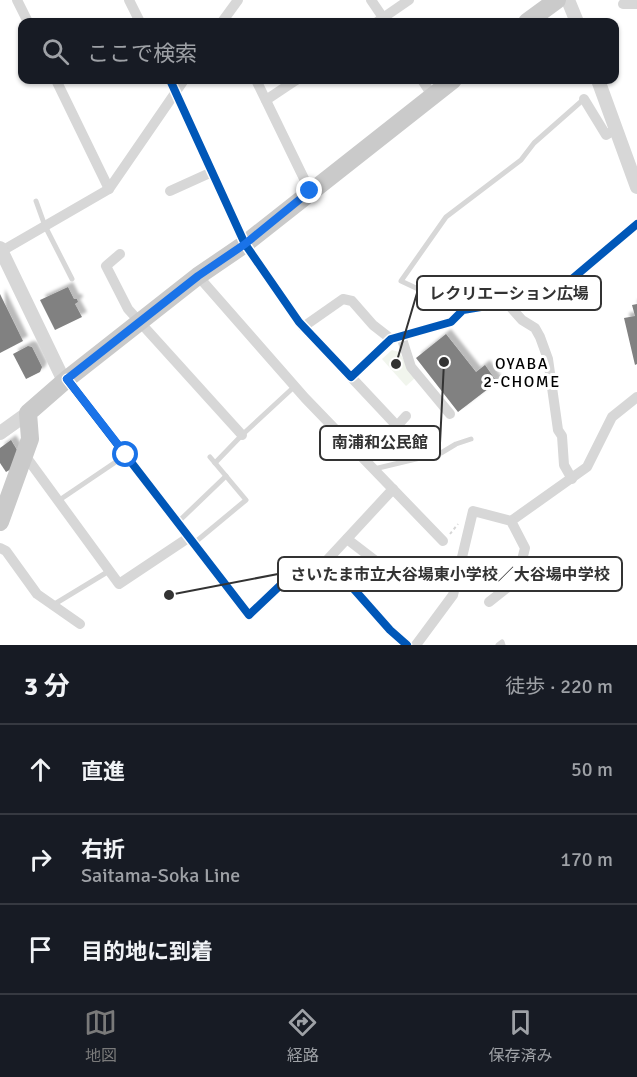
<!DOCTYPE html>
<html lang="ja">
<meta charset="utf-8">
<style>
body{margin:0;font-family:Signika,"Noto Sans JP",sans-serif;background:#20242c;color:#f1f3f6}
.stop{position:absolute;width:18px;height:18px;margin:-14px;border:4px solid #1a73e8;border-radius:50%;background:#fff}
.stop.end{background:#1a73e8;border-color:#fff;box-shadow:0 2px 6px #0008}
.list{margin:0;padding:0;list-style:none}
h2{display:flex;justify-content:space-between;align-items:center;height:78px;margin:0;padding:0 24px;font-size:26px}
h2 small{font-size:20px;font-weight:400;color:#9ea1a6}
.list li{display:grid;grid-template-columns:39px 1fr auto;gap:18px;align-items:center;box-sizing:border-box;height:90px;padding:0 24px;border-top:2px solid #363941}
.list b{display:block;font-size:22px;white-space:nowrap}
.list p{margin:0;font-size:20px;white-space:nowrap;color:#9ea1a6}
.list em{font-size:20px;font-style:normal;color:#9ea1a6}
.icon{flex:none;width:33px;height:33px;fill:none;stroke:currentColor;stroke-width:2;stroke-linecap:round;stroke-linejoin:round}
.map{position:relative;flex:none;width:637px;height:645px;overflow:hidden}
.search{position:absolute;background:#171b24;box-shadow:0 2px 4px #0004;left:18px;right:18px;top:18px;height:66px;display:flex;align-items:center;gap:15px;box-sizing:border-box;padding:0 21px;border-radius:12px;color:#9ea1a6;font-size:22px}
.sheet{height:348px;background:#171b24}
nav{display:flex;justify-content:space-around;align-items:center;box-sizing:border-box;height:84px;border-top:2px solid #363941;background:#171b24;font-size:16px;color:#9ea1a6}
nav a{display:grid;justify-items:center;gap:3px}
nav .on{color:#7a7a7a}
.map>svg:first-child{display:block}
.green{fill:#f1f5ed}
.building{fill:#818181;filter:url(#shadow)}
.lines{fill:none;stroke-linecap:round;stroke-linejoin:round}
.path{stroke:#d6d6d6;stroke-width:2;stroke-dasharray:3 3;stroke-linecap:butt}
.service{stroke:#d7d7d7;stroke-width:5}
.minor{stroke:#d7d7d7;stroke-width:10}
.tertiary{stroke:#d7d7d7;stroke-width:14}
.primary{stroke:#cacaca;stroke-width:18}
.cycleway-casing{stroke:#fff;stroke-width:11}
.cycleway{stroke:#0057b8;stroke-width:8}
.route{stroke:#1a73e8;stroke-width:8}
.labels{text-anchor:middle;stroke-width:6;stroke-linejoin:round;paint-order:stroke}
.neighbourhood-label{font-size:16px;letter-spacing:1.5px;fill:#000;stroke:#fff}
.leader{fill:none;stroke:#333;stroke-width:2}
.callout-dot{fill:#333;stroke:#fff;stroke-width:2}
.callout{fill:#fff;stroke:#333;stroke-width:2}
.callout-label{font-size:16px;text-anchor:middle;font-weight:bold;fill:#333}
</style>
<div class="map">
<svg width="637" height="645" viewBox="0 0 637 645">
<defs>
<filter id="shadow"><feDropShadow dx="5" dy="-5" stdDeviation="1.5" flood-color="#0004"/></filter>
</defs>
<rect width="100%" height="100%" fill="#fff"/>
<polygon class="green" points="392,350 399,352 415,378 406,386 382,359"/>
<g class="building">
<polygon points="68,287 74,299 77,299 78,302 75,304 82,317 55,330 40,300"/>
<polygon points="0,294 23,341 0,353"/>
<polygon points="637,304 637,364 635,365 624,318 635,316 632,305"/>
<polygon points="446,334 476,372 485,365 497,382 458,412 416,358"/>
<polygon points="28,346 32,347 42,367 40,372 26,379 13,354"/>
<polygon points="11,440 17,450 11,469 6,472 0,463 0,448"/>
</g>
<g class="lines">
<polyline class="path" points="450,534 458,524"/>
<g class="service">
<polyline points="36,201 45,226 72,279"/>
<polyline points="463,310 401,281 446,217 521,160 534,143 584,99"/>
<polyline points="215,463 242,435 295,386"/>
<polyline points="374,469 441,453 456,444 471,439"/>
<polyline points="58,501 126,455"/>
<polyline points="177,523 226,476"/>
<polyline points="193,544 246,500 210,457"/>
<polyline points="53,605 109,571"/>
<polyline points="498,645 502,642 503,645"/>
</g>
<g class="minor">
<polyline points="17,0 28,22"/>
<polyline points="129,0 140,22"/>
<polyline points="371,0 386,22"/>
<polyline points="623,4 637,4"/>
<polyline points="222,22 238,0"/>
<polyline points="377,22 409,0"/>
<polyline points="56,80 109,189"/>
<polyline points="170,80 245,244 299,322 351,377 391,339 451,322 463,310 553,295 637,224"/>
<polyline points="256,80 310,191"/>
<polyline points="422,80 432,95"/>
<polyline points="584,99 606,135 616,129"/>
<polyline points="266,100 296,80"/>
<polyline points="170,191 212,172"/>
<polyline points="0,252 109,189 184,80"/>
<polyline points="120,254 106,266 128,309 242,435"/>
<polyline points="198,276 305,398 443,541"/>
<polyline points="507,303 522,320 535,328 540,337 548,359 558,430 562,436 564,465 572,479"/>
<polyline points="303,327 343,299 352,301 373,325 391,339"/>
<polyline points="401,336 411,367 450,414"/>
<polyline points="351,377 397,426 406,416"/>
<polyline points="67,379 249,615 289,577 317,571 344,581 352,587 390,630 407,645"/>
<polyline points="24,454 119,584 188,538"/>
<polyline points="511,521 587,467 612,417 637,397"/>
<polyline points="347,539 377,562"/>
<polyline points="0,548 6,551 37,594 80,624"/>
<polyline points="317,571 393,489"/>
<polyline points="416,645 453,595 473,511 511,521 525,548 517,580 489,602"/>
</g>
<g class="tertiary">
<polyline points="568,0 577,22"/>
<polyline points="598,80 637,187"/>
<polyline points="0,248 64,381"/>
<polyline points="0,433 28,413"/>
</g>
<g class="primary">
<polyline points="527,22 557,0"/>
<polyline points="0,522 30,439 28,413 67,379 198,276 245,244 453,80"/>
</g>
<g class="cycleway-casing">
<g id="cycleway">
<polyline points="170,80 245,244 299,322 351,377 391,339 451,322 463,310 553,295 637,224"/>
<polyline points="67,379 249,615 289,577 317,571 344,581 352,587 390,630 407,645"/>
</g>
</g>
<use href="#cycleway" class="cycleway"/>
</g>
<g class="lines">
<polyline class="route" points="126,455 67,379 198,276 245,244 310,191"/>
</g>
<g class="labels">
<g class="neighbourhood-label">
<text x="522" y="369">OYABA<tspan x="522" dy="18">2-CHOME</tspan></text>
</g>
</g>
<path class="leader" d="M396 364L417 293M444 362L440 443M169 595L278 574"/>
<g class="callout-dot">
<circle cx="396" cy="364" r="6"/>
<circle cx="444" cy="362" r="6"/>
<circle cx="169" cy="595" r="6"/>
</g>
<g class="callout">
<rect x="417" y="276" width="184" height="34" rx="6"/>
<rect x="320" y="426" width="120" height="34" rx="6"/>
<rect x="278" y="557" width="344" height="34" rx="6"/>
</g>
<g class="callout-label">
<text x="509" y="299">レクリエーション広場</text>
<text x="380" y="448">南浦和公民館</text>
<text x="450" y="580">さいたま市立大谷場東小学校／大谷場中学校</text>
</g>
</svg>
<div class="stop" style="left:126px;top:455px"></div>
<div class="stop end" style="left:310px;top:191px"></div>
<div class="search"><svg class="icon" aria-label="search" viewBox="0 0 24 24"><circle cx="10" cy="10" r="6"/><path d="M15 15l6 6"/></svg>ここで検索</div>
</div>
<section class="sheet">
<h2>3 分<small>徒歩 · 220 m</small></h2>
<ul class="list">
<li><svg class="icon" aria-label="ahead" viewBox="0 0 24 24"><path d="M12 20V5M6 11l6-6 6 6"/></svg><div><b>直進</b></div><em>50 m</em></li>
<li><svg class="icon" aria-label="right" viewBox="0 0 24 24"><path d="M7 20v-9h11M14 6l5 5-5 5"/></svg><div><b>右折</b><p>Saitama-Soka Line</p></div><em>170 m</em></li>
<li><svg class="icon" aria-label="arrive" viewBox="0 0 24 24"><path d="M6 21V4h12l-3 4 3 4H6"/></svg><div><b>目的地に到着</b></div></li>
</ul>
</section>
<nav>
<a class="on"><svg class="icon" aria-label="map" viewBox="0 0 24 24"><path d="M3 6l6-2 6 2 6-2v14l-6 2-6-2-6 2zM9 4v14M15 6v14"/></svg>地図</a>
<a><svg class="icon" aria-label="directions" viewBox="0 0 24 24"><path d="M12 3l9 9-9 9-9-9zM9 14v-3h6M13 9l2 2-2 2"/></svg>経路</a>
<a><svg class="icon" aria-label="saved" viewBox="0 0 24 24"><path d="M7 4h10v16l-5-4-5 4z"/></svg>保存済み</a>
</nav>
